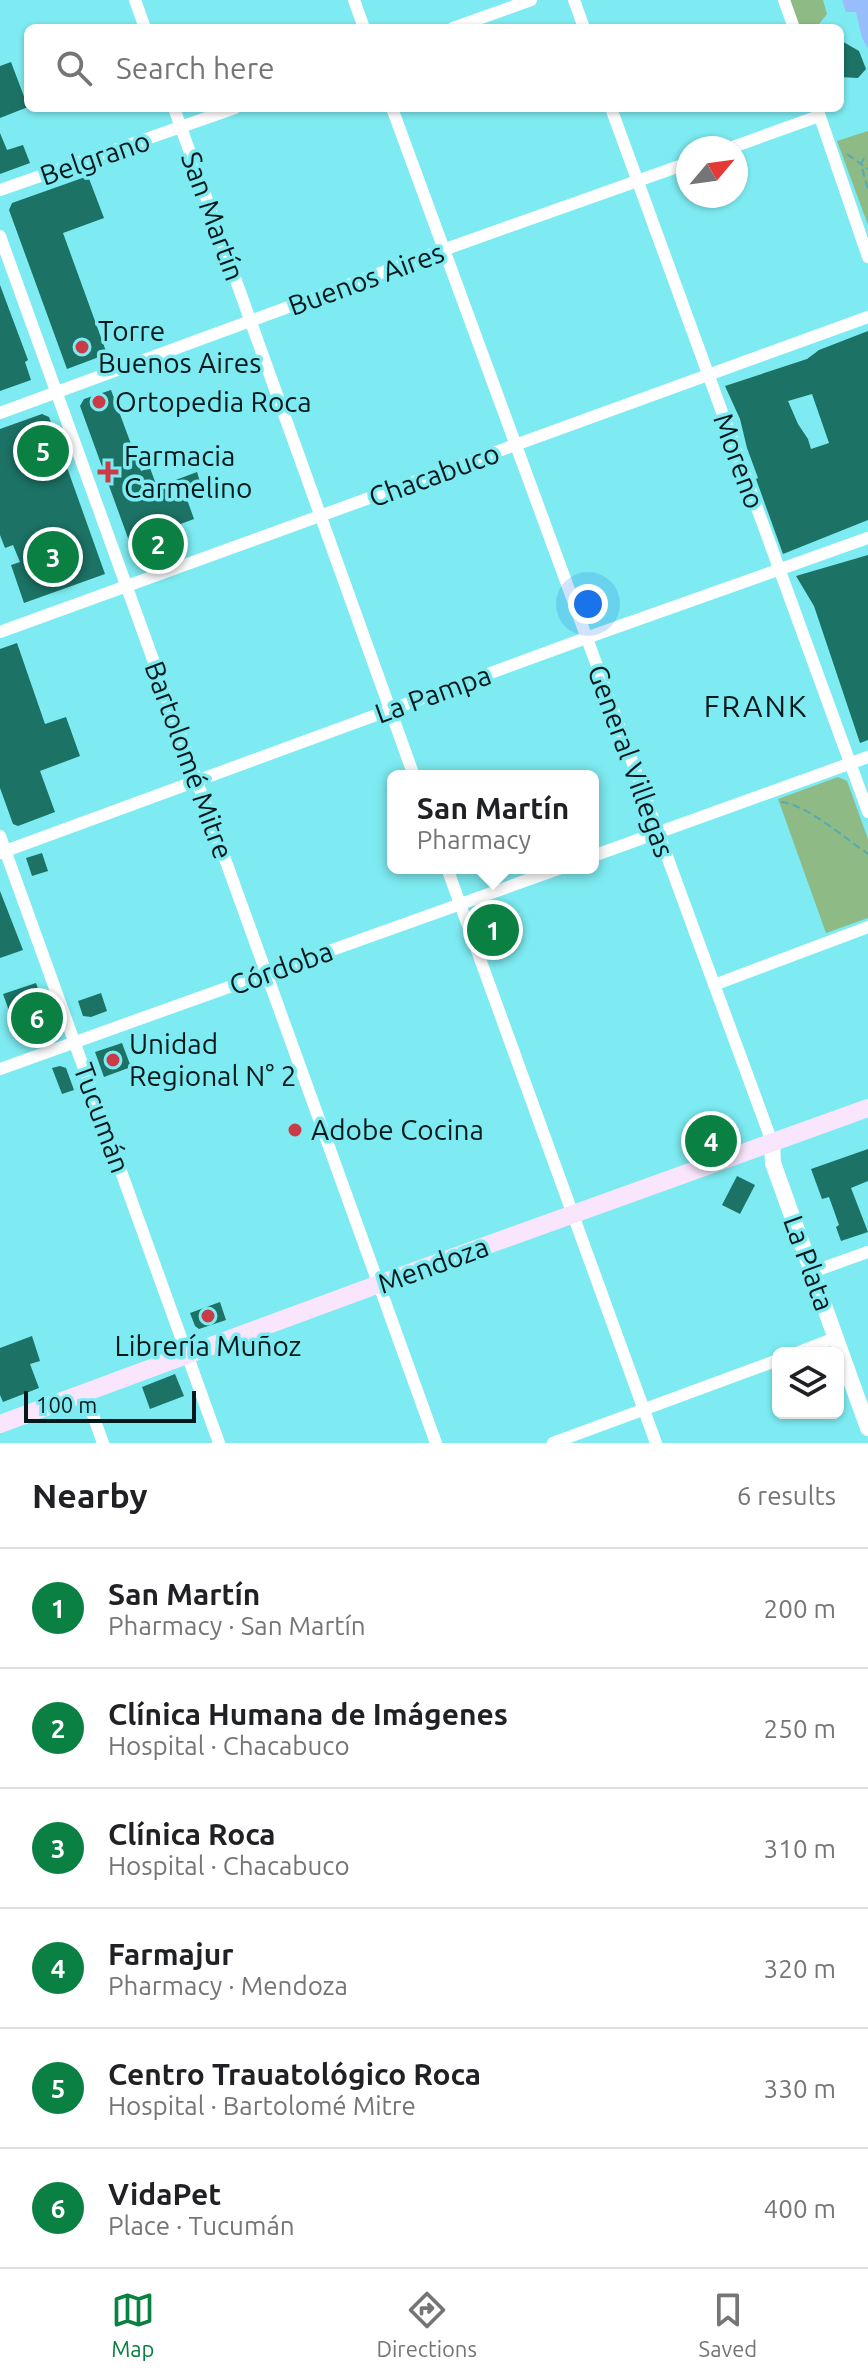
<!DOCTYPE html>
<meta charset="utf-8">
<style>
body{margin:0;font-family:Ubuntu,sans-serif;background:#f2f2f2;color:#202124}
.controls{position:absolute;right:24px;bottom:24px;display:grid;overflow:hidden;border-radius:12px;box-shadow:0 2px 6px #0004}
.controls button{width:72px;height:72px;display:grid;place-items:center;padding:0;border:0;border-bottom:2px solid #e0e0e0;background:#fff;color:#202124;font:40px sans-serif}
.compass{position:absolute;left:676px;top:136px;width:72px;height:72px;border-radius:50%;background:#fff;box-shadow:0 2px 6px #0004;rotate:61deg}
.scale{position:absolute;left:24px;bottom:20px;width:172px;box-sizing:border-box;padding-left:8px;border:4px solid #031a1c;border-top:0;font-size:22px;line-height:28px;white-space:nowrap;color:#031a1c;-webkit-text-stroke:6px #7debf1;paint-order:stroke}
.you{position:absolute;left:588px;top:604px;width:28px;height:28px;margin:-20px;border:6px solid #fff;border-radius:50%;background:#1a73e8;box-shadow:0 0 0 12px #1a73e833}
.badge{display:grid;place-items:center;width:52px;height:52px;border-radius:50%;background:#0b8043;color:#fff;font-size:26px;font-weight:700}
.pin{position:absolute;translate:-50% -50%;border:4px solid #fff;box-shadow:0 2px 8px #0006}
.popup{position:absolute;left:387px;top:770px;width:212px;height:104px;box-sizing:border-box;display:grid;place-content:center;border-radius:12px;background:#fff;filter:drop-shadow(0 2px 6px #0005);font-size:26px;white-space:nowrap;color:#757577}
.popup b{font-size:30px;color:#202124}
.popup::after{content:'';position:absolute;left:50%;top:100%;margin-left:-16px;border:16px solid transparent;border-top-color:#fff}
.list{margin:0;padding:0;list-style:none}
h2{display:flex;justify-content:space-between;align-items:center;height:104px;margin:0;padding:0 32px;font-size:34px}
h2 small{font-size:26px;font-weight:400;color:#757577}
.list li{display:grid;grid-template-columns:52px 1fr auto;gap:24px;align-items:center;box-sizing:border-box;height:120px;padding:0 32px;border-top:2px solid #e0e0e0}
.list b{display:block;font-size:30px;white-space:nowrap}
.list p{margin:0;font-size:26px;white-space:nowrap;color:#757577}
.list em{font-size:26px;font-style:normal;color:#757577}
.icon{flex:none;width:44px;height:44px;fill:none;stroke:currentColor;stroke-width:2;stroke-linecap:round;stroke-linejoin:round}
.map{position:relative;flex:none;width:868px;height:1443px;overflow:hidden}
.search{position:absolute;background:#fff;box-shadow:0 2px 6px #0004;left:24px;right:24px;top:24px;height:88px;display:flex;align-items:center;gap:20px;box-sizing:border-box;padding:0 28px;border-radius:12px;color:#757577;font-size:30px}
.sheet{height:824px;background:#fff}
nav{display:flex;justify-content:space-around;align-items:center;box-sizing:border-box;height:112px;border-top:2px solid #e0e0e0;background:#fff;font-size:22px;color:#757577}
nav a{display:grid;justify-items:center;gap:4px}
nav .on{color:#0b8043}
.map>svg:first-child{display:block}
.green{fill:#8ebb85}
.water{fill:#98bdfb}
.building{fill:#1c7265;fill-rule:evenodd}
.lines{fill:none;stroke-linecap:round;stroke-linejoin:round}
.path{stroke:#57aaaf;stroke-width:2;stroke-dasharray:8 4;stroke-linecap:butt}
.minor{stroke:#fff;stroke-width:12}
.tertiary{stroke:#fff;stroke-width:16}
.secondary{stroke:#f9e6fd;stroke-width:18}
.poi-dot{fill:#ca3a47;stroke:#7debf1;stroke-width:3}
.labels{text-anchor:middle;stroke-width:7;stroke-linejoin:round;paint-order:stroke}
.street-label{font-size:28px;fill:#031a1c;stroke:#7debf1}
.poi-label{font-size:28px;fill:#031a1c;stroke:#7debf1;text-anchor:start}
.neighbourhood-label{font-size:30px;letter-spacing:2px;fill:#031a1c;stroke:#7debf1}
</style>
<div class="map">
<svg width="868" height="1443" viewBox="0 0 868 1443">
<rect width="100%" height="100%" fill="#7debf1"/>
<g class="green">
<polygon points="790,0 823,0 827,14 816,28 799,28"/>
<polygon points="868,131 868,225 837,141"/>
<polygon points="838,777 847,781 868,839 868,918 826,933 778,799"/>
</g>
<polygon class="water" points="842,0 868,0 868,48 862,38 856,12 846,12"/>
<g class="building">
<polygon points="840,40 859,51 866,69 858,78 840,77"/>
<polygon points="11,62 28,107 0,118 0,66"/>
<polygon points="0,133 7,150 23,145 30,163 0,174"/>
<polygon points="88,176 104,218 63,233 107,354 67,369 9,210 12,203"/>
<polygon points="0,285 28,360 25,362 31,380 0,391"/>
<path d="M868,331V520L783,554L756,479L758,478L747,448L740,419L725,386L807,359L819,350ZM812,394L829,443L811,449L808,439L798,424L788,401Z"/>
<polygon points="111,390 141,471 150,468 157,487 197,472 201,485 184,491 194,519 178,525 185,545 141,562 140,559 136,560 80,406 84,399"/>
<polygon points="42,414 49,417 105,574 24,603 11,565 20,562 13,545 5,548 0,535 0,429"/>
<polygon points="868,555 868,740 860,743 814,606 796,576"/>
<polygon points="17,643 45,724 66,717 80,756 40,771 55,812 18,826 13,824 0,788 0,649"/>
<polygon points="42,853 48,871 32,876 26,858"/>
<polygon points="0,891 23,950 0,958"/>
<polygon points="497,913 508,939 489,946 479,920"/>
<polygon points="36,983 49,1020 30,1027 26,1014 12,1019 3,994"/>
<polygon points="101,993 107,1011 91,1017 83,1016 78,1001"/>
<polygon points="122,1043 131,1067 104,1077 95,1052"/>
<polygon points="60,1066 66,1068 74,1090 62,1094 52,1068"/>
<polygon points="715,1125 724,1147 706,1153 698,1131"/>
<polygon points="868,1149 868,1181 851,1188 868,1232 841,1241 836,1227 839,1225 829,1197 822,1199 811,1169"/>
<polygon points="737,1176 755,1185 740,1214 722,1205"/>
<polygon points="220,1302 226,1320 199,1329 195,1326 190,1313"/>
<polygon points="32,1336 40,1361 30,1364 39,1388 3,1402 0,1395 0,1348"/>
<polygon points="175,1374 184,1396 150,1409 142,1387"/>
</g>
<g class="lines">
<g class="path">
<polyline points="847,154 868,169"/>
<polyline points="864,158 861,164 868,190"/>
<path d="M781,802C806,804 846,839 868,854"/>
</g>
<g class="minor">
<polyline points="135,0 145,28"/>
<polyline points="354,0 364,28"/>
<polyline points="574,0 584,28"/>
<polyline points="784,0 794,28"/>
<polyline points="453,28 531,0"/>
<polyline points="174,108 414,776"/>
<polyline points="392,108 772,1142"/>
<polyline points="611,108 868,812"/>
<polyline points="817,108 868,257"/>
<polyline points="730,148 819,116"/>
<polyline points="0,190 235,108"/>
<polyline points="0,236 436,1443"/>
<polyline points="0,413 443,250 688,163"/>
<polyline points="0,632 868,317"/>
<polyline points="0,836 219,1443"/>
<polyline points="0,853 586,638 868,538"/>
<polyline points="593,856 868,757"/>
<polyline points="447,868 656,1443"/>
<polyline points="714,985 868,927"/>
<polyline points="0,1069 561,868"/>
<polyline points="812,1272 868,1252"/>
<polyline points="796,1353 835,1338"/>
<polyline points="85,1393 103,1443"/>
<polyline points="553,1443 778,1360"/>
</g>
<polyline class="tertiary" points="772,1142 773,1163 868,1428"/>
<polyline class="secondary" points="0,1424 379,1284 868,1108"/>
</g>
<g class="poi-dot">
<circle cx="82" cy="347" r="8"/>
<circle cx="99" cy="402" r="8"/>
<path d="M104 460h8v8h8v8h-8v8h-8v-8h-8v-8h8z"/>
<circle cx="113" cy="1060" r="8"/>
<circle cx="295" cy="1130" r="8"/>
<circle cx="208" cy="1316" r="8"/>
</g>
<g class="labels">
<g class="street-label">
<text transform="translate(95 158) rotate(-19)" y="10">Belgrano</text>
<text transform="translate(213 216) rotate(70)" y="10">San Martín</text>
<text transform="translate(366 279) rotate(-20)" y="10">Buenos Aires</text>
<text transform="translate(739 461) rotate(70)" y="10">Moreno</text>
<text transform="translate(434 475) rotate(-20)" y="10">Chacabuco</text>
<text transform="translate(433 694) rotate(-20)" y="10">La Pampa</text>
<text transform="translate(189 760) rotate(70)" y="10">Bartolomé Mitre</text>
<text transform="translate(631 761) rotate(70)" y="10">General Villegas</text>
<text transform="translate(281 968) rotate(-20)" y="10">Córdoba</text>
<text transform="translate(102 1118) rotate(70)" y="10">Tucumán</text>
<text transform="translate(809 1263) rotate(70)" y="10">La Plata</text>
<text transform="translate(433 1265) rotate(-20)" y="10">Mendoza</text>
</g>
<g class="poi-label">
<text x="98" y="341">Torre<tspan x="98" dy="32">Buenos Aires</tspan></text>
<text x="115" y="412">Ortopedia Roca</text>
<text x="124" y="466">Farmacia<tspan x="124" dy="32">Carmelino</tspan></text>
<text x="129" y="1054">Unidad<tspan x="129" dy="32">Regional N° 2</tspan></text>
<text x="311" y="1140">Adobe Cocina</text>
<text x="208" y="1356" text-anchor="middle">Librería Muñoz</text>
</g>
<g class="neighbourhood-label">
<text x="756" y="717">FRANK</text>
</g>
</g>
</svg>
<div class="controls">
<button><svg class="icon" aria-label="layers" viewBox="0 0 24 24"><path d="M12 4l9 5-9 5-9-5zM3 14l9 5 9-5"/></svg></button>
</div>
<svg class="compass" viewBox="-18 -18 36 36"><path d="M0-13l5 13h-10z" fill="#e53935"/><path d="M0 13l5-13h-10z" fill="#757577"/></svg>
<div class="scale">100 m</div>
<div class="you"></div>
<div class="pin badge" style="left:493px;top:930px">1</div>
<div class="popup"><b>San Martín</b>Pharmacy</div>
<div class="pin badge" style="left:158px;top:544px">2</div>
<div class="pin badge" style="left:53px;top:557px">3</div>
<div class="pin badge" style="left:711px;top:1141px">4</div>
<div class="pin badge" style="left:43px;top:451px">5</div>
<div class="pin badge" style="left:37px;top:1018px">6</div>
<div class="search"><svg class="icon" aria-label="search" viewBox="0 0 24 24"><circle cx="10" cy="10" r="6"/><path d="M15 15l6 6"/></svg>Search here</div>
</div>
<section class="sheet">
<h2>Nearby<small>6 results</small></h2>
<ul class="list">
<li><span class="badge">1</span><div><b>San Martín</b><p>Pharmacy · San Martín</p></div><em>200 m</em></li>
<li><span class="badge">2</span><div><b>Clínica Humana de Imágenes</b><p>Hospital · Chacabuco</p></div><em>250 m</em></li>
<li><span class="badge">3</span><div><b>Clínica Roca</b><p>Hospital · Chacabuco</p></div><em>310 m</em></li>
<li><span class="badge">4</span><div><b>Farmajur</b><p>Pharmacy · Mendoza</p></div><em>320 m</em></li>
<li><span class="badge">5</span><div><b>Centro Trauatológico Roca</b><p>Hospital · Bartolomé Mitre</p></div><em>330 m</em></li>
<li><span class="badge">6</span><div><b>VidaPet</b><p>Place · Tucumán</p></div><em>400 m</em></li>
</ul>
</section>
<nav>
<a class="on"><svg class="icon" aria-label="map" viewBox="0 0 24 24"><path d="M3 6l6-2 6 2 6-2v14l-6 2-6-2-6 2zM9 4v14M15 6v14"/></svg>Map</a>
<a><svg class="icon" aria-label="directions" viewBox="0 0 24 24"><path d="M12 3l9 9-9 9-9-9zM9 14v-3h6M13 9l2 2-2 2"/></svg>Directions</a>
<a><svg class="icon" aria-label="saved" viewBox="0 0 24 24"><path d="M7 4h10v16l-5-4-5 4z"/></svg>Saved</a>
</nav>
